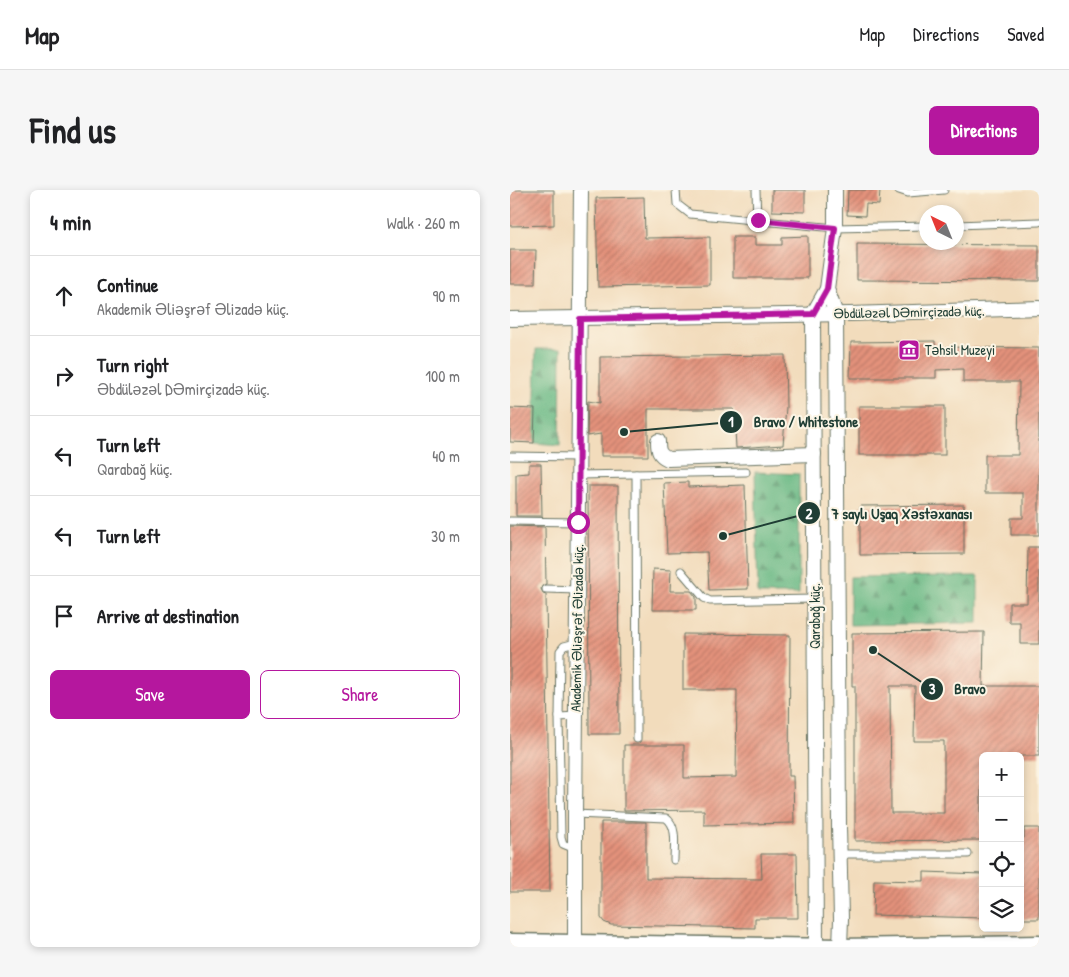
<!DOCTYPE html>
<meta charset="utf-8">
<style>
body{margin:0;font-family:"Patrick Hand",sans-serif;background:#f6f6f6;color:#202124}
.controls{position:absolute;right:15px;bottom:15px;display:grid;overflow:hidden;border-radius:8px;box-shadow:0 2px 8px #0003}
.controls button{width:45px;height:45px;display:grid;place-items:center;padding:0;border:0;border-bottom:1px solid #e0e0e0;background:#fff;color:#202124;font:25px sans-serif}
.compass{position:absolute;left:409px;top:15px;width:45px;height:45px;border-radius:50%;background:#fff;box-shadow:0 2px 8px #0003;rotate:317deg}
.stop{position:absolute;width:15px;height:15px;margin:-11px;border:4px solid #b5179e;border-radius:50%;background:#fff}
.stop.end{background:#b5179e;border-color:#fff;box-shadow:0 1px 5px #0008}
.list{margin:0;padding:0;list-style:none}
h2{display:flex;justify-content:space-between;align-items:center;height:65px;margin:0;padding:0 20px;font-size:21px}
h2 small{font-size:16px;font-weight:400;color:#757577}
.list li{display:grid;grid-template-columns:32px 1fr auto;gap:15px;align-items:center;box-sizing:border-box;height:80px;padding:0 20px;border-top:1px solid #e0e0e0}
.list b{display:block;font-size:19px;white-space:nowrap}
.list p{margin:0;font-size:16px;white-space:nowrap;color:#757577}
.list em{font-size:16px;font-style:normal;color:#757577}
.actions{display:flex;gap:10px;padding:15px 20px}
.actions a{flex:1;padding:11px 0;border:1px solid #b5179e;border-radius:8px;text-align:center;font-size:18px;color:#b5179e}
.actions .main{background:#b5179e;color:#fff}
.icon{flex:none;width:28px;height:28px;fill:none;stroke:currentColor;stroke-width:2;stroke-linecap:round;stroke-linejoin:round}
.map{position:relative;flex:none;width:529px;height:757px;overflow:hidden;border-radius:8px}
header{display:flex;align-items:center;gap:30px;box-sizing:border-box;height:70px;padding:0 25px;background:#fff;border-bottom:1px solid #e0e0e0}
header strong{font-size:24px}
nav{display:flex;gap:28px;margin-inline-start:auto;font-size:18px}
.intro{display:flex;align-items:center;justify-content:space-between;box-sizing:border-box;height:120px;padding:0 30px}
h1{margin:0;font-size:35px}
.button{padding:12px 22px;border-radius:8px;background:#b5179e;color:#fff;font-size:18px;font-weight:700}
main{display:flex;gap:30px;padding:0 30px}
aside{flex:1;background:#fff;border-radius:8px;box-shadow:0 2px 8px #0003}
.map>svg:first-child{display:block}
.forest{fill:url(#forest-firs);stroke:#447a5c}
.building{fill:url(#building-hatch);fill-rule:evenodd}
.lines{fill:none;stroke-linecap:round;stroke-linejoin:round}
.service-casing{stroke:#697564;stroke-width:9}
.minor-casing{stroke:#697564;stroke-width:16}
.tertiary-casing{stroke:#697564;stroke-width:19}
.service{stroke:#fff;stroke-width:7}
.minor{stroke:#fff;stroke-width:14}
.tertiary{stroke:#fff;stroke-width:16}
.route{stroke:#b5179e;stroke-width:6}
.labels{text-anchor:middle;stroke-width:4;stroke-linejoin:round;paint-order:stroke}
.street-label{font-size:14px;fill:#1f3d34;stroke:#fcf5e5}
.poi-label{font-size:14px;fill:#1f3d34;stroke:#fcf5e5;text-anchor:start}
.leader{fill:none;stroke:#1f3d34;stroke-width:2}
.callout-dot{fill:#1f3d34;stroke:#fcf5e5;stroke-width:2}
.mark-label{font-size:15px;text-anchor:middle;font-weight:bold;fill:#fff}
.callout-label{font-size:15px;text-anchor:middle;font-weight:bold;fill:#1f3d34;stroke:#fcf5e5;stroke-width:4;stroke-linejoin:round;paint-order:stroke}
</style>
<header>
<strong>Map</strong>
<nav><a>Map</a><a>Directions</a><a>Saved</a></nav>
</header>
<div class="intro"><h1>Find us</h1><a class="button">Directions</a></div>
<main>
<aside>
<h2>4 min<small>Walk · 260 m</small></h2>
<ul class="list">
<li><svg class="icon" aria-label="ahead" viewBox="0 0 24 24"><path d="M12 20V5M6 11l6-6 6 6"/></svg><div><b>Continue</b><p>Akademik Əliəşrəf Əlizadə küç.</p></div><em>90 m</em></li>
<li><svg class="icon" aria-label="right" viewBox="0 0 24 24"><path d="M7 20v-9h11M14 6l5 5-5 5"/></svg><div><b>Turn right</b><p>Əbdüləzəl DƏmirçizadə küç.</p></div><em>100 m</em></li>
<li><svg class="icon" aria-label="left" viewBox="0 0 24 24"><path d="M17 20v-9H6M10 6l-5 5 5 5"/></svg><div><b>Turn left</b><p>Qarabağ küç.</p></div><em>40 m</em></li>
<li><svg class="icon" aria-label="left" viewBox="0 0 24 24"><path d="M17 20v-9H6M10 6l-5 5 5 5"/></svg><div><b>Turn left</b></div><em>30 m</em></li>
<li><svg class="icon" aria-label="arrive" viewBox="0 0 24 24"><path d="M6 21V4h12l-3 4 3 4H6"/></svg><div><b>Arrive at destination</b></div></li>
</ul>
<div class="actions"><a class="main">Save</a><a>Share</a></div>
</aside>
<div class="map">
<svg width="529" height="757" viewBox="0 0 529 757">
<defs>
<pattern id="forest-firs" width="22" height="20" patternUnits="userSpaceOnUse" patternTransform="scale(1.25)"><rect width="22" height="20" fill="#68b883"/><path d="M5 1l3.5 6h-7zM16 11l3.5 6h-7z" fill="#55976c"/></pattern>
<pattern id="building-hatch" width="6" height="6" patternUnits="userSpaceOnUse" patternTransform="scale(1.25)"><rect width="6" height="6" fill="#e4927b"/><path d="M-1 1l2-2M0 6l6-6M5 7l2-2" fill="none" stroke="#b87866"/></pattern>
</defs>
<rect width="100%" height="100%" fill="#fcf5e5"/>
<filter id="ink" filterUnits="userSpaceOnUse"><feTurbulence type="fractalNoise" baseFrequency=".02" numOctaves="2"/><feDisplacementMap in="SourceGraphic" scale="10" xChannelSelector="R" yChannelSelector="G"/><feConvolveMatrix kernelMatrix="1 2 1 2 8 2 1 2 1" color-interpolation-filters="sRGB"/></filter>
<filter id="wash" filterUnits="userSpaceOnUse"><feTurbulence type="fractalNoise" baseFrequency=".0096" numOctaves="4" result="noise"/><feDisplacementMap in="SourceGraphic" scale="20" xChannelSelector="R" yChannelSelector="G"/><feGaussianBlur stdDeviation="1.12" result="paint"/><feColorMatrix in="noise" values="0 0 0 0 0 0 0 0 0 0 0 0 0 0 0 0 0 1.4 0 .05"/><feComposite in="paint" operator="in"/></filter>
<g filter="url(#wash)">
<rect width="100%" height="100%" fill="#f2dcbc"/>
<g class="forest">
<polygon points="26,159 51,159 50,255 24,253"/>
<polygon points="245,282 289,284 289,404 248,404"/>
<polygon points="468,386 468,433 340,435 340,387"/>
</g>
<g id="blocks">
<g class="building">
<polygon points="0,0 44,0 44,35 0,36"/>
<polygon points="262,0 295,0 295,22 262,21"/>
<polygon points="338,0 370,0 369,15 356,14 355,26 337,25"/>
<polygon points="134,7 135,48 200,47 200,95 88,97 86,8"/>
<polygon points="298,46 298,88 223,88 223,47 245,47 245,55 272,55 272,47"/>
<polygon points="347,54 529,55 529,91 347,90"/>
<polygon points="0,60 26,60 25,94 0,94"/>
<polygon points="425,151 425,157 529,158 529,345 501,345 501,328 513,328 513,303 475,303 475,265 508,265 509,192 453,192 453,179 426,180 426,188 340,188 341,152"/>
<polygon points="275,165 276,217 273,255 226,258 224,219 138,219 138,266 91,266 91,244 77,246 78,211 90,213 90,167"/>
<rect x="349" y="216" width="86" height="49"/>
<polygon points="0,218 25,219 24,253 0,252"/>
<polygon points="19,274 31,274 32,326 6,326 6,284 19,283"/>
<polygon points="178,292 178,297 235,295 238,399 199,400 197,362 157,363 154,293"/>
<polygon points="78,296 108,296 109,544 79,544"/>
<polygon points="454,315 454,364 350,365 350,316"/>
<polygon points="0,336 35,337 36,394 32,396 31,399 33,403 36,404 40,702 0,702"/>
<polygon points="518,357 529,357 529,454 510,454 510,432 499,432 499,413 517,413"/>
<polygon points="143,379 161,380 160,401 181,401 186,407 186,420 142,420"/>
<path d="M474,442L473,496H529V566H471V650L345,651V496H342V443ZM380,496H405L404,551H434V623H381Z"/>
<polygon points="173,444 280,445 279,586 283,586 284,633 194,635 194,620 114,621 114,555 174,555 174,588 226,587 227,500 173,500"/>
<polygon points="91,632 136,632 136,688 252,689 251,664 287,664 288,728 245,728 245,738 101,735 94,732 91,728"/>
<polygon points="514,638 529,638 529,729 510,729 510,648 514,648"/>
<polygon points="414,682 473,684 473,728 363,725 364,690 414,691"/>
</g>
</g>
</g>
<g filter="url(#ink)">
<use href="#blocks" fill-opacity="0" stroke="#697564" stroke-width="1"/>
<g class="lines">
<g class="service-casing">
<g id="service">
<polyline points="166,0 167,14 180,24 325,38 417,36"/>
<polyline points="246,0 247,30"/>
<polyline points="389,0 398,3 434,0"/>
<polyline points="447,35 529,32"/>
<polyline points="0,266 68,267"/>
<polyline points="126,284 127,549"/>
<polyline points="68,285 236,282"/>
<polyline points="0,331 68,332"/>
<polyline points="171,381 194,408 200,411 305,409"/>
<polyline points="36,399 67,400"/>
<polyline points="49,527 50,461 54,456 66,453"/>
<path d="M65,624L156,628C168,636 164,657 164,670"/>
<polyline points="65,659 53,654 51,647 49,527 66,526"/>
<polyline points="331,664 458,664"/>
</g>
</g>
<g class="minor-casing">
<g id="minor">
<polyline points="317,99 326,124 329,635 331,729 330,757"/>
<polyline points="0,129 340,124 529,118"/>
<path d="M148,251C148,261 149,265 158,269L304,264"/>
<polyline points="65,757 65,624 71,0"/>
<polyline points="306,757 303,124 317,99 325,38 325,0"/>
</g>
</g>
<g class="tertiary-casing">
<polyline id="tertiary" points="0,752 330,757 529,754"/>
</g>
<use href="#service" class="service"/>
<use href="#minor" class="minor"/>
<use href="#tertiary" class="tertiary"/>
</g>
</g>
<g class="lines" filter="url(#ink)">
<polyline class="route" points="68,332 70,129 303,124 317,99 325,38 248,30"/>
</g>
<defs>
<g id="museum-square" transform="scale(1.125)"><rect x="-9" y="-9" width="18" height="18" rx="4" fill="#b5179e" stroke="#fcf5e5"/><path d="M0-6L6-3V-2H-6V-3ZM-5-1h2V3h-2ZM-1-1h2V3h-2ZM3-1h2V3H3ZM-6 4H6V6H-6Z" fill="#fff"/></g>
</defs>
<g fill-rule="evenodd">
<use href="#museum-square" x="399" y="160"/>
</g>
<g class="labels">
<g class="street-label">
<text transform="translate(399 122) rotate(-1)" y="5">Əbdüləzəl DƏmirçizadə küç.</text>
<text transform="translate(305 426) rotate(-90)" y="5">Qarabağ küç.</text>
<text transform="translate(67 438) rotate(-89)" y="5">Akademik Əliəşrəf Əlizadə küç.</text>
</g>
<g class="poi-label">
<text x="415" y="165">Təhsil Muzeyi</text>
</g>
</g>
<path class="leader" d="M114 242L221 232M213 346L299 323M363 460L422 499"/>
<g class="callout-dot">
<circle cx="114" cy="242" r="5"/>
<circle cx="213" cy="346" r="5"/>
<circle cx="363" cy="460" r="5"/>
<circle cx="221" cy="232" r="12"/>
<circle cx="299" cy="323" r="12"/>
<circle cx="422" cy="499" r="12"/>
</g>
<g class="mark-label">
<text x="221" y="237">1</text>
<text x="299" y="329">2</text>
<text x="422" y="504">3</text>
</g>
<g class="callout-label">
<text x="296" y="237">Bravo / Whitestone</text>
<text x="392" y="329">7 saylı Uşaq Xəstəxanası</text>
<text x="460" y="504">Bravo</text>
</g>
</svg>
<div class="controls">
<button>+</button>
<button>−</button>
<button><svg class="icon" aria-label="locate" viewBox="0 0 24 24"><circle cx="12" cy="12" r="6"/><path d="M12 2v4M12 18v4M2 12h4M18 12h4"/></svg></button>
<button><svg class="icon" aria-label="layers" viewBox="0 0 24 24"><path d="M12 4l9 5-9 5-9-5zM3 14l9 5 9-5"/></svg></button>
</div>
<svg class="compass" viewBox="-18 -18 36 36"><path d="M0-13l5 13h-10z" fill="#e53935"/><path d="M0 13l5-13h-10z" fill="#757577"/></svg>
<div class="stop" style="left:68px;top:332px"></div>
<div class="stop end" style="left:248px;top:30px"></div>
</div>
</main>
